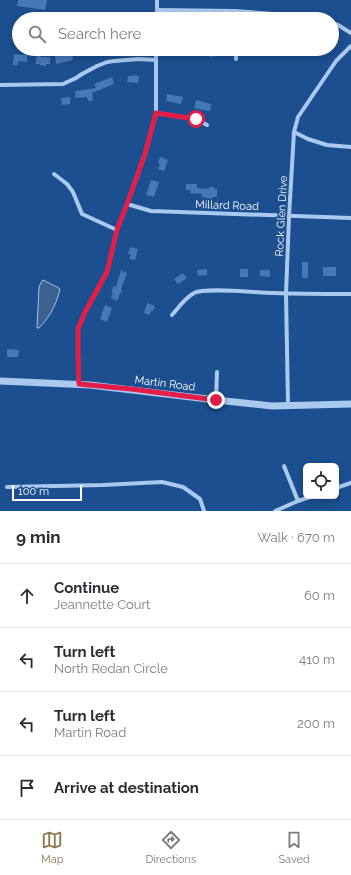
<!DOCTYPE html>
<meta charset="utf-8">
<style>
body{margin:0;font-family:Raleway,sans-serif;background:#f7f7f7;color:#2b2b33}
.controls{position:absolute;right:12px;bottom:12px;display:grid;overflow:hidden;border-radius:6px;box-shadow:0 2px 6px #0003}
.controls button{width:36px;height:36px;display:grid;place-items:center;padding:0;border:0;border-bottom:1px solid #e1e1e2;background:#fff;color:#2b2b33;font:20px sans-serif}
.scale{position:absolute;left:12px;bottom:10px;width:70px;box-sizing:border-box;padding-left:4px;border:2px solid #fff;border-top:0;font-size:11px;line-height:14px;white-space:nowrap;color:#fff;-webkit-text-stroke:3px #1b4f8f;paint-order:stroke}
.stop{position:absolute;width:12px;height:12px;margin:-9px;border:3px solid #e11d48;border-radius:50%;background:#fff}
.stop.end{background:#e11d48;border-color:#fff;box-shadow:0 1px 4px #0008}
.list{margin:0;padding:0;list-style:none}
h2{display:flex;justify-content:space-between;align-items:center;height:52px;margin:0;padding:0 16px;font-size:17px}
h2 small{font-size:13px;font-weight:400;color:#7c7c81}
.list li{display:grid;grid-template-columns:26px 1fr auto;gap:12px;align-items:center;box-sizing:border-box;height:64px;padding:0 16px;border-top:1px solid #e1e1e2}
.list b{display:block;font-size:15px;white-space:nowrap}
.list p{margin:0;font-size:13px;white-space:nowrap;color:#7c7c81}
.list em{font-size:13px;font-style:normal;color:#7c7c81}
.icon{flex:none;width:22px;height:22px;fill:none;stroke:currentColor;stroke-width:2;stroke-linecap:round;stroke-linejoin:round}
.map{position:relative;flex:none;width:351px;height:511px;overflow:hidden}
.search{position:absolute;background:#fff;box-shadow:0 2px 6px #0003;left:12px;right:12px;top:12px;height:44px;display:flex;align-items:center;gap:10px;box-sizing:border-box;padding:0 14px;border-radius:22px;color:#7c7c81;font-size:15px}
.sheet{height:308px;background:#fff}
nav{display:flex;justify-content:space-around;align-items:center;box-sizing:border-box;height:56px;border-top:1px solid #e1e1e2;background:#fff;font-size:11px;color:#7c7c81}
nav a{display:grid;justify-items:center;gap:2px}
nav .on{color:#8a764a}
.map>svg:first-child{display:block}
.water{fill:#3c6290;stroke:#9cc4f0}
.building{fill:#4478b7}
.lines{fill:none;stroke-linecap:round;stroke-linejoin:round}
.minor{stroke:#a9c9ee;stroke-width:4}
.tertiary{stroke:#a9c9ee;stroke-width:7}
.route{stroke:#e11d48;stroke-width:5}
.labels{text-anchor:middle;stroke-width:4;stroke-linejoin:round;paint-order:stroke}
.street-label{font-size:11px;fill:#fff;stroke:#1b4f8f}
</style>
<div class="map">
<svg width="351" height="511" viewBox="0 0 351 511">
<rect width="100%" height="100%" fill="#1b4f8f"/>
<path class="water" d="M43,280L59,288L60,290C55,307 51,315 39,328H37L39,287L42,281Z"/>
<g class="building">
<polygon points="18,0 47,0 45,10 17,6"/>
<polygon points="210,49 218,49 218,56 210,57"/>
<polygon points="72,53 73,60 56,64 55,56"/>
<polygon points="14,54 27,55 27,62 18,61 18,65 13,65"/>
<polygon points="37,54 41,54 41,57 50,57 50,64 46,64 46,66 40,65 40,64 36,64 36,57 37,57"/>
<polygon points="133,75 139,76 138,83 127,82 128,76 133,76"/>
<polygon points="112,77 114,84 92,93 93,101 88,101 87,97 76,98 75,91 96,88 94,84"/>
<polygon points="167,94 183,97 181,104 166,101"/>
<polygon points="70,97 70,104 62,105 61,98"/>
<polygon points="196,100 211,104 210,111 194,108"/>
<polygon points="160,157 168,160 164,171 158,169 160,164 158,163"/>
<polygon points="151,180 159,182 154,197 146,195"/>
<polygon points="186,184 197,184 197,188 209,189 209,187 214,187 213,189 217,189 217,197 213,197 212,199 206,198 206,197 202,197 202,194 190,193 191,190 186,190"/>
<polygon points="130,247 138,249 135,260 129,259 131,254 128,254"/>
<rect x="302" y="262" width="6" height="16"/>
<rect x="323" y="267" width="13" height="9"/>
<polygon points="207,269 207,275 198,276 197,270"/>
<rect x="240" y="269" width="8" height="8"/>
<polygon points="121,270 127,273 121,289 122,290 117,301 111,298 113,293 111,292 114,286 116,287"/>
<polygon points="260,270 270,270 270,277 260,276"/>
<polygon points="183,273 187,278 178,284 174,279"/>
<polygon points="147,303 155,306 153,311 151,311 149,315 144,313"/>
<polygon points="105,305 112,308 107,322 100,319"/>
<polygon points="7,349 19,350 18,357 7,357"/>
</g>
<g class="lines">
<g class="minor">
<polyline points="157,10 235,11 313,17 320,19"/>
<polyline points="235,11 235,19"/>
<polyline points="157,19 157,0"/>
<polyline points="332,23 338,25 351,33"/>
<polyline points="236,49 236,59"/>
<polyline points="0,85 63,84 76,78 82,74 97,66 107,62 114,61 139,59 156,60"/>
<polyline points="156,113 196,119 207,125"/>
<polyline points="294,132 308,139 327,145 351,147"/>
<polyline points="54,174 67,184 73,192 82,214 117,230"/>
<polyline points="127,204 151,211 351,218"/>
<path d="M172,315C178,308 185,298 194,293C206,287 258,293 274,293C299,294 325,294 351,294"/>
<polyline points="79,385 78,353 78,329 85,312 107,272 117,230 127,204 145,154 156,113 156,49"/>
<polyline points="216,400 217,372"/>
<polyline points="288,404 286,294 289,216 294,132 298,117 336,61 351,46"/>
<polyline points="284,466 298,501"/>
<polyline points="7,487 103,485 162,482 183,487 200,499 204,511"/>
<polyline points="336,488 351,483"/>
<polyline points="275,511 298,501 313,496"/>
</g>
<polyline class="tertiary" points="0,381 90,385 216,400 272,406 351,404"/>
</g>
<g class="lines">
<polyline class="route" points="196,119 156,113 145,154 127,204 117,230 107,272 85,312 78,329 78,353 79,384 131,389 216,400"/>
</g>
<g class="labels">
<g class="street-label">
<text transform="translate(227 205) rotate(2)" y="4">Millard Road</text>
<text transform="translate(281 216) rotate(-87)" y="4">Rock Glen Drive</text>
<text transform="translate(165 383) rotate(7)" y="4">Martin Road</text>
</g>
</g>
</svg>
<div class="controls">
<button><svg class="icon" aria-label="locate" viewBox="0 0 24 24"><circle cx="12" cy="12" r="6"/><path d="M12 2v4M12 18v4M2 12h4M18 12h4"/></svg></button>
</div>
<div class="scale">100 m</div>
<div class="stop" style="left:196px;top:119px"></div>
<div class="stop end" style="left:216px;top:400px"></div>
<div class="search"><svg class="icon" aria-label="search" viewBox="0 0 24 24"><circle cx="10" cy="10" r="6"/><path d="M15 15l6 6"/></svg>Search here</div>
</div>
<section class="sheet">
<h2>9 min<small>Walk · 670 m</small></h2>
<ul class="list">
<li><svg class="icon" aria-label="ahead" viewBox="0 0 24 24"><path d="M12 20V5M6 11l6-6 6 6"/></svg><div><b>Continue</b><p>Jeannette Court</p></div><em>60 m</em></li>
<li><svg class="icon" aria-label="left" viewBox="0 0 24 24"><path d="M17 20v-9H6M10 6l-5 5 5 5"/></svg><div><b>Turn left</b><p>North Redan Circle</p></div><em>410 m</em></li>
<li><svg class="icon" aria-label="left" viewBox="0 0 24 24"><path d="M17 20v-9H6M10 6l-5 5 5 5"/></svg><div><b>Turn left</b><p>Martin Road</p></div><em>200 m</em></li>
<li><svg class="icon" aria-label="arrive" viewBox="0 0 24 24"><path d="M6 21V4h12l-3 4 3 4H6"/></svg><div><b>Arrive at destination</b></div></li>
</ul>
</section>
<nav>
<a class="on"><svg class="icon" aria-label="map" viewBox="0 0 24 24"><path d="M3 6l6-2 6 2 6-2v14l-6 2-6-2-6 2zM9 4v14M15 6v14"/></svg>Map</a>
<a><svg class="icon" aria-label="directions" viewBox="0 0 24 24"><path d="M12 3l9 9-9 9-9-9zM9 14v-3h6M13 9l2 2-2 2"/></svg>Directions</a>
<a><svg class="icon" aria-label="saved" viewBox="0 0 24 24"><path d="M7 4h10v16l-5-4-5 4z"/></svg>Saved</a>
</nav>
